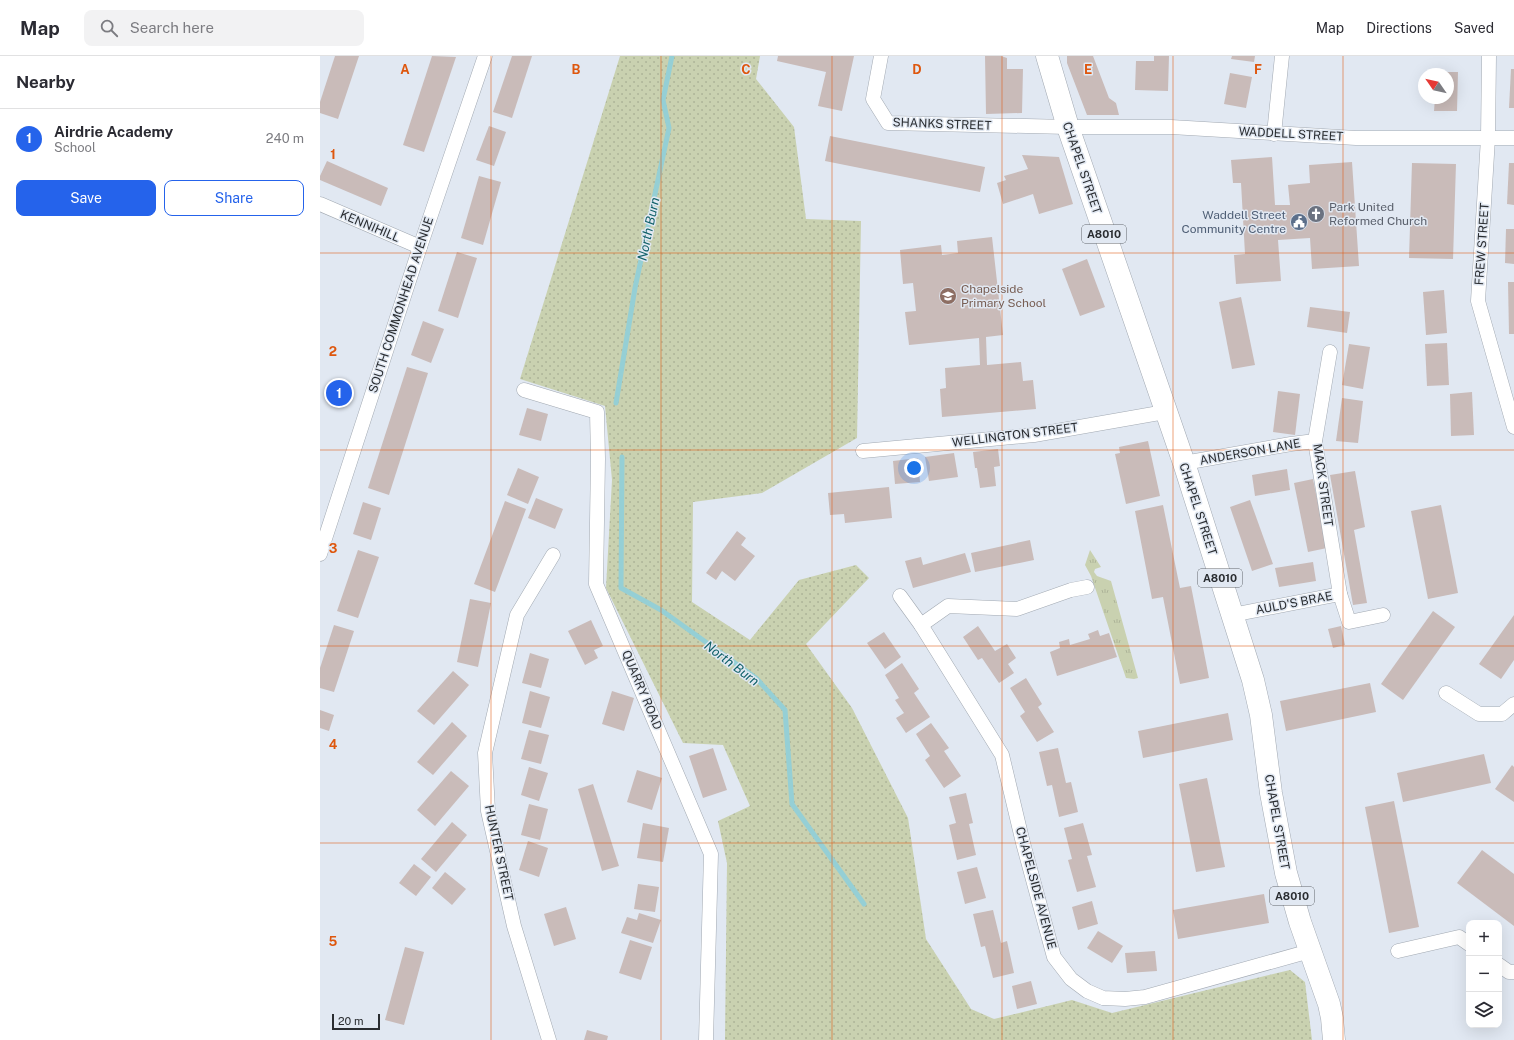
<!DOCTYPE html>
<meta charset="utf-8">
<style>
body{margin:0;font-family:"Public Sans",sans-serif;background:#f2f2f3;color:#2b2b33}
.controls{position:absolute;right:12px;bottom:12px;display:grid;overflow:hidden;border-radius:8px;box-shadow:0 4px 16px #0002}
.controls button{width:36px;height:36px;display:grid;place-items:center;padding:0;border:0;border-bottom:1px solid #e1e1e2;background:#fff;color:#2b2b33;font:20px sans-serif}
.compass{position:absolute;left:1098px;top:12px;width:36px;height:36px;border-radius:50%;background:#fff;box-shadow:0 4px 16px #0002;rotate:304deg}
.scale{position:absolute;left:12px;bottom:10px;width:48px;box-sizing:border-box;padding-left:4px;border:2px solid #2a2d31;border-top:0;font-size:11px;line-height:14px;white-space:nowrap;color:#2a2d31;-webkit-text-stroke:3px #e1e8f2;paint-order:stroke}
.you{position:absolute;left:594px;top:412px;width:14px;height:14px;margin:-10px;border:3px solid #fff;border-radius:50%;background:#1a73e8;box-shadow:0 0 0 6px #1a73e833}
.badge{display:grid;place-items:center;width:26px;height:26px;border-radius:50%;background:#2563eb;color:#fff;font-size:13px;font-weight:700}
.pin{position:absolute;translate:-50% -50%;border:2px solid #fff;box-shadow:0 1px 4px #0006}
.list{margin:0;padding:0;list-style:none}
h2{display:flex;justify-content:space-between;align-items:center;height:52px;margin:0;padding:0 16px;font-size:17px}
h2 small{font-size:13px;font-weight:400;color:#7c7c81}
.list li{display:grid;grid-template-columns:26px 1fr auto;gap:12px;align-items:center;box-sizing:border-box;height:60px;padding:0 16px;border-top:1px solid #e1e1e2}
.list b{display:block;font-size:15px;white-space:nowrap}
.list p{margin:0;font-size:13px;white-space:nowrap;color:#7c7c81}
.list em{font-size:13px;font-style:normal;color:#7c7c81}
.actions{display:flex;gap:8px;padding:12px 16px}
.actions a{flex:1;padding:9px 0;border:1px solid #2563eb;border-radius:8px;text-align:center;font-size:14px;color:#2563eb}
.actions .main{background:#2563eb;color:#fff}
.icon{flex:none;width:22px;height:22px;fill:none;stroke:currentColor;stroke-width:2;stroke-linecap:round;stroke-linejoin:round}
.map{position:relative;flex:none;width:1194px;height:984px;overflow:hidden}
header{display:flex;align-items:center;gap:24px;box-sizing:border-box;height:56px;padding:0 20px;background:#fff;border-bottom:1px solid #e1e1e2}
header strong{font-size:19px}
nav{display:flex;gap:22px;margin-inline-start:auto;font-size:14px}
.search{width:280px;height:36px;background:#f2f2f3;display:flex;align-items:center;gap:10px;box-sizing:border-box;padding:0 14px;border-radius:8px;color:#7c7c81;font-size:15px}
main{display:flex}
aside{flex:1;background:#fff}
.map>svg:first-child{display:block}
.grass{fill:url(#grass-tufts)}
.park{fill:url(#park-dots)}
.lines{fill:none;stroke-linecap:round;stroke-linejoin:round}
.stream{stroke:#95cfd5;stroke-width:5}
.building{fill:#c9bbb9}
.street-casing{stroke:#a2a9b2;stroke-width:15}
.primary-casing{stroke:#a2a9b2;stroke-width:23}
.street{stroke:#fff;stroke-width:14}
.primary{stroke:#fff;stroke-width:22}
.grid{fill:none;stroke:#de570e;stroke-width:1;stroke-opacity:0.55}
.labels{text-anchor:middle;stroke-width:3;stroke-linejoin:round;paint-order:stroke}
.shield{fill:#e1e8f2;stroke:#61656b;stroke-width:1}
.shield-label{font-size:11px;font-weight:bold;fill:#2a2d31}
.street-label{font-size:12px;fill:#2a2d31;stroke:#e1e8f2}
.worship-label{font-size:12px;fill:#5b616d;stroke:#e1e8f2;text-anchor:start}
.service-label{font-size:12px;fill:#4e5e75;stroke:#e1e8f2;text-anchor:end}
.education-label{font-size:12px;fill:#785e54;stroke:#e1e8f2;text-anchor:start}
.water-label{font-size:13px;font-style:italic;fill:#116169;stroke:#e1e8f2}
.grid-label{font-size:13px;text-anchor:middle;font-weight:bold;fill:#de570e;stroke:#e1e8f2;stroke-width:3;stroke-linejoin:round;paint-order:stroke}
</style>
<header>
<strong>Map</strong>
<div class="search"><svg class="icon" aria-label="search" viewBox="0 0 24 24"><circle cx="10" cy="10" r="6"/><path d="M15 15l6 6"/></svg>Search here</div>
<nav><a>Map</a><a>Directions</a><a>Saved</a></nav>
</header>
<main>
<aside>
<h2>Nearby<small></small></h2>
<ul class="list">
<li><span class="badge">1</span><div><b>Airdrie Academy</b><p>School</p></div><em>240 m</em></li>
</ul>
<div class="actions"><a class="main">Save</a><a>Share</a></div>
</aside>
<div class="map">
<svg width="1194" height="984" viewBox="0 0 1194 984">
<defs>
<pattern id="grass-tufts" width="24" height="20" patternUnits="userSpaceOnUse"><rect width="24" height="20" fill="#c9d1b0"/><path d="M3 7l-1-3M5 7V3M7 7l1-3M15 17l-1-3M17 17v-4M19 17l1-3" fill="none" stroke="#adb498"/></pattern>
<pattern id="park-dots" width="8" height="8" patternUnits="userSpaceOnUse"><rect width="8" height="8" fill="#c9d1b0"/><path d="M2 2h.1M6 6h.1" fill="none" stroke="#adb498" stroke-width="1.8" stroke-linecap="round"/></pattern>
</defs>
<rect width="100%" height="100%" fill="#e1e8f2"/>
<polygon class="grass" points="770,494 781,511 775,513 774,516 777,520 791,525 818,622 814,623 806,622 771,520 765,509"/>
<polygon class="park" points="300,0 440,0 436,23 474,71 486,163 541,165 537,382 442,437 373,446 372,546 430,584 479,524 536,509 549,522 486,588 532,652 588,762 606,883 651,953 674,963 752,944 792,957 970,914 985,926 992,984 405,984 407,807 398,765 430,750 403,689 363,687 286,532 292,424 285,350 200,323"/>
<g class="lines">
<g class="stream">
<polyline points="296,347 315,232 349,72 343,44 352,0"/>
<polyline points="302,401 301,532 341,554 436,622 465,654 472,748 544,848"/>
</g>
</g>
<g class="building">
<polygon points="15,0 39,0 18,63 0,57 0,46"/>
<polygon points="112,0 136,1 104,96 83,89"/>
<polygon points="192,0 212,0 192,62 173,56"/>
<polygon points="458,0 534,0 522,55 498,50 506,16 457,5"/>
<polygon points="665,0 681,0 687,2 687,13 703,13 702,57 666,58"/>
<polygon points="747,0 773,0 789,42 796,47 799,59 767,59 747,7"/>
<polygon points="834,0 849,0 848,35 815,34 816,5 834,5"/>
<polygon points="912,0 935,0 934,6 911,3"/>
<polygon points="1191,13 1194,13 1194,52 1189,52"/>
<polygon points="1116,16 1138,16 1137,55 1114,55 1115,42 1128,42 1128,18 1116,18"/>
<polygon points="910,17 932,21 926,52 904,48"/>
<polygon points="169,70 186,76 174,110 156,104"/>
<polygon points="510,80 665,111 660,136 505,105"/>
<polygon points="702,99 739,101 753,148 719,158 713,138 683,148 677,127 686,124 684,120 708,113"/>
<polygon points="952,101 955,149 970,149 968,129 990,127 989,109 1032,106 1039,210 992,213 990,182 958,184 961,225 916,228 914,199 925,198 921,127 913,127 911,104"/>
<polygon points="7,105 68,132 61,150 0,124 0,120"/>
<polygon points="1092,107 1136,108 1133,203 1089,202"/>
<polygon points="1189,107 1194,107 1194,149 1187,148"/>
<polygon points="159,120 181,126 163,189 141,182"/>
<polygon points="1186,173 1194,173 1194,208 1185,207"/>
<polygon points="672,181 683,279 666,281 667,309 701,306 703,325 713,324 716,353 622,361 620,333 626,332 625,312 660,309 659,282 589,289 585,256 596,255 593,227 583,228 580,194 621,189 622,199 638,197 637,185"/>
<polygon points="137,196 157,202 138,262 118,255"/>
<polygon points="767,203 785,251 760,260 742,213"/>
<polygon points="1188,226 1194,226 1194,278 1189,278"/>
<polygon points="1124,234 1127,277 1106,279 1103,236"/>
<polygon points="921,241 935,309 912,313 899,246"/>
<polygon points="990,251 1030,256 1027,277 987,271"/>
<polygon points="103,265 124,273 111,307 91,299"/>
<polygon points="1127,287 1129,329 1107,330 1105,288"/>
<polygon points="1029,288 1050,291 1043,333 1022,329"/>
<polygon points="87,311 108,317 69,439 48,432"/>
<polygon points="958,335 980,338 975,379 953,376"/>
<polygon points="1152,336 1154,379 1131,380 1130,338"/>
<polygon points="1022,342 1043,345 1038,387 1016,385"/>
<polygon points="207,352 228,358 221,385 199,379"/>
<polygon points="828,385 840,440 806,448 795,398 800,397 799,391"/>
<polygon points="678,393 680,410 674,411 676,430 660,432 657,412 655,412 653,396"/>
<polygon points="634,397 638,421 609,425 605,401"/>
<polygon points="598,402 600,426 575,428 573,405"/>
<polygon points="198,412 219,421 208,448 187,439"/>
<polygon points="967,413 970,434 935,440 932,419"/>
<polygon points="1035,415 1045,471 1034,474 1047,547 1033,549 1010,419"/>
<polygon points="993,423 1007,492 988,496 974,427"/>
<polygon points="569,431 572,462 525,467 524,458 510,459 508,437"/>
<polygon points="216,442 243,453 235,473 208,462"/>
<polygon points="930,444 953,508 932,515 910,451"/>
<polygon points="185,445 206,453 175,536 154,528"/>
<polygon points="43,446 61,452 51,484 33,478"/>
<polygon points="843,449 860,532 871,530 889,622 860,628 843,541 832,543 815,455"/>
<polygon points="1121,449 1138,537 1108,543 1091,455"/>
<polygon points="417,475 426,482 421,489 435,500 415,525 402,515 396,524 386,517"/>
<polygon points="710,484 714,504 655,516 651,497"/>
<polygon points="38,494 59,501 38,562 17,555"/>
<polygon points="645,497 651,516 593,532 585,505 601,501 603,509"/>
<polygon points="993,506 996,525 959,531 955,512"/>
<polygon points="150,543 171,547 158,611 137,606"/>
<polygon points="1113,555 1135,571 1083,644 1061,628"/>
<polygon points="1194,559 1194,604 1181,623 1159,608"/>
<polygon points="271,564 283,590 274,594 278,602 265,609 248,575"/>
<polygon points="14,569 34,575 14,636 0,632 0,612"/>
<polygon points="658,570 675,595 687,588 696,602 688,608 694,617 679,627 662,602 658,604 643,581"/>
<polygon points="1021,570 1025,589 1013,592 1008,573"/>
<polygon points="778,574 780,580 789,577 797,601 737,620 730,596 740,592 739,586 749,583 750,589 770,583 768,578"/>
<polygon points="564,576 581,601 565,613 547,587"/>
<polygon points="210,597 229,603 221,632 202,627"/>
<polygon points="582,607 599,633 594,637 610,661 586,677 576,662 584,657 575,644 579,642 565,619"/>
<polygon points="133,615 149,629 114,669 97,655"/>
<polygon points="706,622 722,648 718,651 734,676 717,686 700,660 705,656 690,632"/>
<polygon points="1050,627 1056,656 966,675 960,645"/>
<polygon points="210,635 230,641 221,672 202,667"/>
<polygon points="292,635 314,642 304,675 282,668"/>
<polygon points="0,654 14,659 9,675 0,672"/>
<polygon points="908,657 913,684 823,702 818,675"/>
<polygon points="132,666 147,680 113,719 97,706"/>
<polygon points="611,667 629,692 624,695 641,720 624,732 605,704 610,700 596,678"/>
<polygon points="209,674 229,679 221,708 201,703"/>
<polygon points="393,692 407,734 383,742 369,700"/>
<polygon points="738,692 746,727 751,726 758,756 739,761 732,729 727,730 719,696"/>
<polygon points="1164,698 1171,727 1083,746 1077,717"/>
<polygon points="1192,709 1194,711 1194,746 1175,733"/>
<polygon points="209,711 228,717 219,745 201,739"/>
<polygon points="317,714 342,722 332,754 307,746"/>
<polygon points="131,715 149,730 115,770 97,754"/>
<polygon points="887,722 905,811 876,816 859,728"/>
<polygon points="273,728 299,810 282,815 258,733"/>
<polygon points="646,737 653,767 649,768 656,799 637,804 629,769 636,767 629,741"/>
<polygon points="1074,745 1099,871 1069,877 1045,751"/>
<polygon points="209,748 228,753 220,784 201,779"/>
<polygon points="132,766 147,779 116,816 101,803"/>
<polygon points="323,767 349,772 343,806 317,802"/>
<polygon points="763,767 772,799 767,800 776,831 757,836 748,804 752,803 744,772"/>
<polygon points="208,785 228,792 219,821 199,814"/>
<polygon points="1162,794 1194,818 1194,870 1137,827"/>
<polygon points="94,808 111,821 96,840 79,827"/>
<polygon points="657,811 666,842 645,848 637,816"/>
<polygon points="125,816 146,833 132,849 112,832"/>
<polygon points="318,828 339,831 335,856 314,853"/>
<polygon points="944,838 949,867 858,883 853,854"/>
<polygon points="772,845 778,868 758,874 752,851"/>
<polygon points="246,851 256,883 234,890 224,858"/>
<polygon points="673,854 681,887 687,885 694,917 673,922 665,890 661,891 653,858"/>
<polygon points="319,857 341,864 333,887 301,877 307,861 317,864"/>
<polygon points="778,875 803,890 792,907 767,892"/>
<polygon points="310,884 332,891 321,924 299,917"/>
<polygon points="85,891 104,896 84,969 65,964"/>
<polygon points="835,895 837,915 807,917 805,897"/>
<polygon points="711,925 717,948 697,953 692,930"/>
<polygon points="267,974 288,980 287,984 264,984"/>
</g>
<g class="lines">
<g class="street-casing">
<g id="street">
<polyline points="561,0 553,43 568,67 748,71 851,71 1036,82 1194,82"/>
<polyline points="1169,0 1168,82 1158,245 1194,371"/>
<polyline points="954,78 962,0"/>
<polyline points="0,148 100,191"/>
<polyline points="1010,296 995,385 1020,538"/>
<polyline points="204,334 277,356 278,403 276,528 391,798 386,984"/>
<polyline points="543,395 714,379 845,356"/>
<polyline points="864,407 971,388 995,385"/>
<polyline points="0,498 100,191 165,0"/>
<polyline points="580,540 601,569 682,699 703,787 734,901 751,923 767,935 783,942 805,943 825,941 990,895"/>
<polyline points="912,559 1020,538 1029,566 1063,559"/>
<polyline points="601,569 628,550 697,553 751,534 767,531"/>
<polyline points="1126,637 1159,658 1182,658 1194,648"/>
<polyline points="1078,895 1139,881 1149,888"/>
<polyline points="1179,909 1189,916 1194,916"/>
<polyline points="229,984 194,870 168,755 165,697 197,559 233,499"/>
</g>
</g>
<g class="primary-casing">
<polyline id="primary" points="727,0 748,71 864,407 933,624 941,659 951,737 966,817 980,866 1009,948 1012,962 1014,984"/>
</g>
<use href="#street" class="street"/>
<use href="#primary" class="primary"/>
</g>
<path class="grid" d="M171,0V984M341,0V984M512,0V984M682,0V984M853,0V984M1023,0V984M0,197H1194M0,394H1194M0,590H1194M0,787H1194"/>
<defs>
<g id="church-disc" transform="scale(0.9)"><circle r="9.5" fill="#6b7280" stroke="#e1e8f2"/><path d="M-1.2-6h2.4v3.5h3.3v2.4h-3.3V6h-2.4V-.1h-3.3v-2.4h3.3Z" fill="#fff"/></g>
<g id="civic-disc" transform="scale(0.9)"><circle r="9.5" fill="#5c6f8a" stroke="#e1e8f2"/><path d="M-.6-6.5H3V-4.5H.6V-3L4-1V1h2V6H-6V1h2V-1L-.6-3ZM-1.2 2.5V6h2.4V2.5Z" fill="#fff"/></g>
<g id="school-disc" transform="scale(0.9)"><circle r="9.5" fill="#8d6e63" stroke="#e1e8f2"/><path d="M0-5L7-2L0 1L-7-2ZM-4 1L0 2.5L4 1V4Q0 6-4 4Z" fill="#fff"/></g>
</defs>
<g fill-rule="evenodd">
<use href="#church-disc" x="996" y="158"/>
<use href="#civic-disc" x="979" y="166"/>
<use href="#school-disc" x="628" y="240"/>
</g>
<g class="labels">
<g class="shield">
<rect x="762" y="169" width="44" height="18" rx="3"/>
<rect x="878" y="513" width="44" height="18" rx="3"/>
<rect x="950" y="831" width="44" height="18" rx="3"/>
</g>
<g class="shield-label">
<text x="784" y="182">A8010</text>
<text x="900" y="526">A8010</text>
<text x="972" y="844">A8010</text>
</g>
<g class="street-label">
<text transform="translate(622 68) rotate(2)" y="4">SHANKS STREET</text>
<text transform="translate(971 78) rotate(3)" y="4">WADDELL STREET</text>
<text transform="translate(762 112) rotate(71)" y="4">CHAPEL STREET</text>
<text transform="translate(50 170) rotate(23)" y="4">KENNIHILL</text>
<text transform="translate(1162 188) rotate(-86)" y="4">FREW STREET</text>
<text transform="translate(81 249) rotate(-72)" y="4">SOUTH COMMONHEAD AVENUE</text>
<text transform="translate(695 379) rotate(-7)" y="4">WELLINGTON STREET</text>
<text transform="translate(930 396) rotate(-10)" y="4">ANDERSON LANE</text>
<text transform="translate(1003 429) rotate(82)" y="4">MACK STREET</text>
<text transform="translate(878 453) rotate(72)" y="4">CHAPEL STREET</text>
<text transform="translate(974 547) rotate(-11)" y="4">AULD'S BRAE</text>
<text transform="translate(322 634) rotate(67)" y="4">QUARRY ROAD</text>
<text transform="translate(957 766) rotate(80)" y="4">CHAPEL STREET</text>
<text transform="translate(179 797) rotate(78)" y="4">HUNTER STREET</text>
<text transform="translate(716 832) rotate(75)" y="4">CHAPELSIDE AVENUE</text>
</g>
<g class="worship-label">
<text x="1009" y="155">Park United<tspan x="1009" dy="14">Reformed Church</tspan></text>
</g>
<g class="service-label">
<text x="966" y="163">Waddell Street<tspan x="966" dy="14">Community Centre</tspan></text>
</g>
<g class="education-label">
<text x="641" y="237">Chapelside<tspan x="641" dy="14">Primary School</tspan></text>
</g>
<g class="water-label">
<text transform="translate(328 173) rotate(-78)" y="5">North Burn</text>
<text transform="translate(412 607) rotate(37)" y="5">North Burn</text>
</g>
</g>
<g class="grid-label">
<text x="85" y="18">A</text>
<text x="256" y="18">B</text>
<text x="426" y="18">C</text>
<text x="597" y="18">D</text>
<text x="768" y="18">E</text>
<text x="938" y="18">F</text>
<text x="13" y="103">1</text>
<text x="13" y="300">2</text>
<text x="13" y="497">3</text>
<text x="13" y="693">4</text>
<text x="13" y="890">5</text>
</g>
</svg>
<div class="controls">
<button>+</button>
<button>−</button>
<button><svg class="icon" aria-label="layers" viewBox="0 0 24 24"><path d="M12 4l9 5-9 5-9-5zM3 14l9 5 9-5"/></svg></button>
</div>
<svg class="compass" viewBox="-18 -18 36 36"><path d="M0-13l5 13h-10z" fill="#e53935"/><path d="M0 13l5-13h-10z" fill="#7c7c81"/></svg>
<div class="scale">20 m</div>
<div class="you"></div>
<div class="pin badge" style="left:19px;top:337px">1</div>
</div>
</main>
